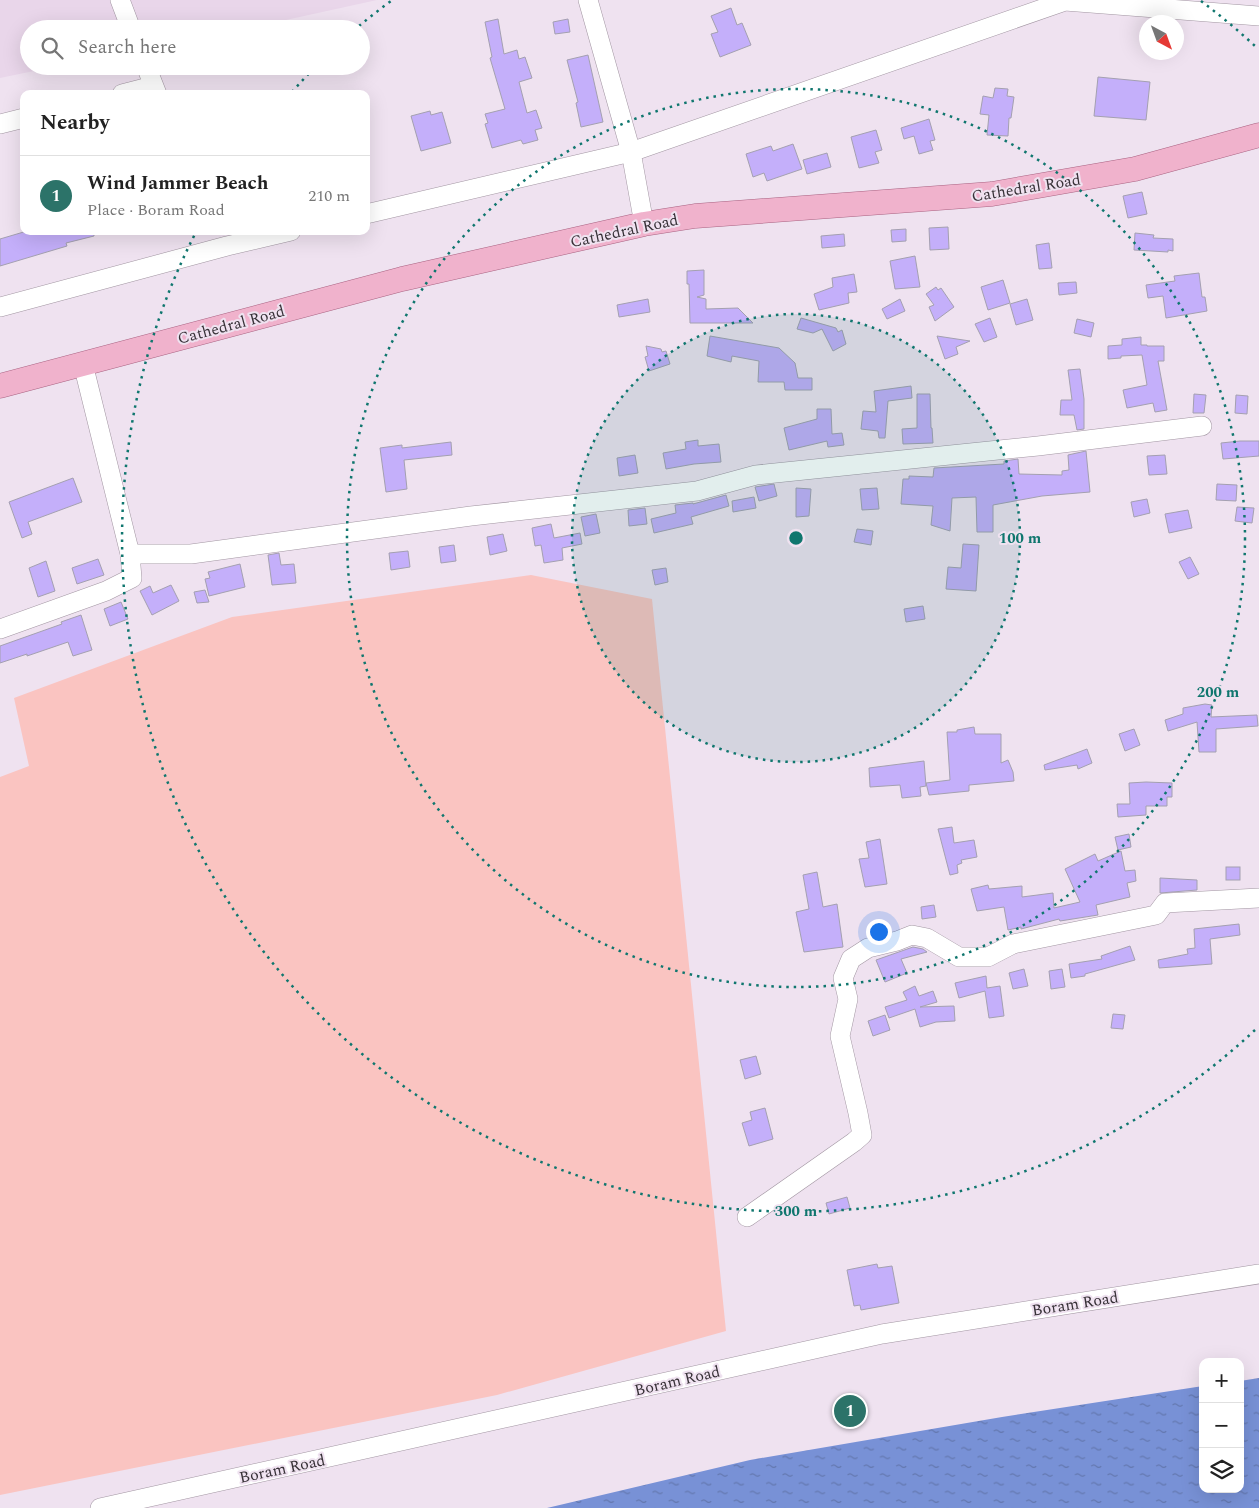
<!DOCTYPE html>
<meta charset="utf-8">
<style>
body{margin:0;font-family:Spectral,serif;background:#f6f6f6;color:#222}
.controls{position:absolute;right:15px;bottom:15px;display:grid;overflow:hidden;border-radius:10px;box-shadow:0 5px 20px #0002}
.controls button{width:45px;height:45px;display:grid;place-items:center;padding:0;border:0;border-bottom:1px solid #e0e0e0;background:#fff;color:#222;font:25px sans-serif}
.compass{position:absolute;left:1139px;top:15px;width:45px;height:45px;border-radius:50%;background:#fff;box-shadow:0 5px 20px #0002;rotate:139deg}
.you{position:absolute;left:878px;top:931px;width:18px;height:18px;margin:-12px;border:4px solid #fff;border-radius:50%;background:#1a73e8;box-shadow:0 0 0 8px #1a73e833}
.badge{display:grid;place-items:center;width:32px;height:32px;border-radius:50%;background:#2c7369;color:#fff;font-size:16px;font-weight:700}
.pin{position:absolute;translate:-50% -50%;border:2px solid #fff;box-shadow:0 1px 5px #0006}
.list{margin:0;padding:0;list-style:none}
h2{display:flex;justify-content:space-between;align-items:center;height:65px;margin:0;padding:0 20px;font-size:21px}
h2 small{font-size:16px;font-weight:400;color:#767676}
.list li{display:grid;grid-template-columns:32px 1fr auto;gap:15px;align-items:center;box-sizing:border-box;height:80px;padding:0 20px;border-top:1px solid #e0e0e0}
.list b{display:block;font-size:19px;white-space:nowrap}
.list p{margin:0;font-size:16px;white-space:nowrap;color:#767676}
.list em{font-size:16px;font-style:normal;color:#767676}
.icon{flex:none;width:28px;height:28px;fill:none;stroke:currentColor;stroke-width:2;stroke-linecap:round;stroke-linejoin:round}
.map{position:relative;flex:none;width:1259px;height:1508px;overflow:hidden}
.search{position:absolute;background:#fff;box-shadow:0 5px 20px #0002;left:20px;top:20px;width:350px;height:55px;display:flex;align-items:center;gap:12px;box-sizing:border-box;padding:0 18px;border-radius:28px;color:#767676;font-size:19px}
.panel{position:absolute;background:#fff;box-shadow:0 5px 20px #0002;left:20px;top:90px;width:350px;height:145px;border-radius:10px}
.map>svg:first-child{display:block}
.built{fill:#e9d6ea}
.grass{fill:#fac4c1}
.water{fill:url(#water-ripples)}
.building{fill:#c4affa;stroke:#a4a0b0}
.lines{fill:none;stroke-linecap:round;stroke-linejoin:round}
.minor-casing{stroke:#a296a2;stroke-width:20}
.major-casing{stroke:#a96382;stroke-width:25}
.minor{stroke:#fff;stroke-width:19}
.major{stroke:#f0b2cc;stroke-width:24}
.ring{fill:none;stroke:#0f766e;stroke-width:2.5;stroke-dasharray:2.5 5}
.labels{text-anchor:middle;stroke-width:4;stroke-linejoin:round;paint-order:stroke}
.street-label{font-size:16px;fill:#373137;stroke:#efe2f0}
.centre{fill:#0f766e;stroke:#efe2f0;stroke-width:2.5}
.ring-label{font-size:15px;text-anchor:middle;font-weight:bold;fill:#0f766e;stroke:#efe2f0;stroke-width:4;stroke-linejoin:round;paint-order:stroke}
</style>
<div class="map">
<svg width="1259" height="1508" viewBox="0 0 1259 1508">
<defs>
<pattern id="water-ripples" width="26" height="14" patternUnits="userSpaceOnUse" patternTransform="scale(1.25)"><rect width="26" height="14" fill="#7891d6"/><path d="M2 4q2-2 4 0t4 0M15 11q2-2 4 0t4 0" fill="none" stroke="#6377ae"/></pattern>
</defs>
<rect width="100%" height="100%" fill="#efe2f0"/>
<polygon class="built" points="0,0 377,0 245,29 29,29 29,66 58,66 0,78"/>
<polygon class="grass" points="531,575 652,599 726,1331 497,1395 0,1495 0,777 29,766 14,698 232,617"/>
<polygon class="water" points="1259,1378 1259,1508 547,1508 750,1460 1002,1417 1203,1386 1203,1489 1240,1489 1240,1381"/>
<g class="building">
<polygon points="731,8 737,25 742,23 751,45 720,57 711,34 718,32 711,16"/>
<polygon points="498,19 504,54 517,50 519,59 525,57 532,78 519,82 527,113 536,110 542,128 535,130 538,140 523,144 521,140 492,148 485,124 488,123 485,114 505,109 490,58 492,57 485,22"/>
<polygon points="568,19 570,32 555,34 553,22"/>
<polygon points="588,55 603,122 581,127 576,103 578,102 567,60"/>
<polygon points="1098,77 1150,82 1146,120 1094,116"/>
<polygon points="995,88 1008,89 1007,96 1014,97 1011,118 1009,118 1008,136 987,135 989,115 980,114 983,96 993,98"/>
<polygon points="430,111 431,115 442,112 451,143 421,151 411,116"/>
<polygon points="929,119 935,140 930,141 933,150 919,154 914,136 904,139 901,128"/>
<polygon points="876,130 882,150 875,152 879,163 859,168 851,137"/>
<polygon points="793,144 802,169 767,181 764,173 753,177 746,154 771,146 773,151"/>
<polygon points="827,153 831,167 807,174 803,160"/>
<polygon points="1142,192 1147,214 1128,218 1123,196"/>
<polygon points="948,227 949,249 930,250 929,228"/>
<polygon points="906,229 906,241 892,242 891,230"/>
<polygon points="27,231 94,231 94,236 66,243 67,246 0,266 0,239"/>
<polygon points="1135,233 1154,235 1153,238 1173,239 1173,251 1168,250 1168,252 1134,250"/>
<polygon points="844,234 845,246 822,248 821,236"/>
<polygon points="1049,243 1052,268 1039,269 1036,245"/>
<polygon points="915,256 920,287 895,289 890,261"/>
<polygon points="704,270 704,295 697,297 706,299 706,309 738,308 753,323 690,323 689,284 687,284 687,271"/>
<polygon points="1199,273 1202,297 1205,297 1207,311 1166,318 1163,296 1148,298 1146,285 1175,281 1174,276"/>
<polygon points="854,274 857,292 848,293 849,303 819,310 814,294 833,287 832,278"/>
<polygon points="1003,280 1010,303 988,310 981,287"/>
<polygon points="1076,282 1077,293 1059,295 1058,283"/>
<polygon points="936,287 938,290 941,288 954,307 935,321 929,307 934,305 926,294"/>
<polygon points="648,299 650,312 619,317 617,305"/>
<polygon points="900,299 905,311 887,319 882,309"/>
<polygon points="1027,299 1033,320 1016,325 1010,304"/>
<polygon points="801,318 836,328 838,332 842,330 846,344 833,351 822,329 813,333 797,329"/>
<polygon points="990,318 997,337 984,342 975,324"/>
<polygon points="1077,319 1094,323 1091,337 1074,333"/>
<polygon points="710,336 779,348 795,363 798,378 812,378 812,390 785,390 784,382 758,382 759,361 732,356 731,362 707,356"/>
<polygon points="937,336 970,341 956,347 958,354 945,359"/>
<polygon points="1141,337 1141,345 1147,345 1147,346 1164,346 1164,361 1158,361 1167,410 1155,412 1153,403 1127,408 1123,390 1147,385 1142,355 1121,356 1121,358 1108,359 1108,346 1122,345 1122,339"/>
<polygon points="646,346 661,349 662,352 666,351 670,364 649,371 645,357 648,356"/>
<polygon points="1080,369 1084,399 1084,429 1077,430 1074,415 1060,415 1061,400 1072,400 1068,370"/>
<polygon points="911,386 912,398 888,401 885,438 879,438 878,431 861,429 863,411 876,412 874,391"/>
<polygon points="917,394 930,394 931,428 932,428 933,443 903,444 902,429 917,428"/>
<polygon points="1194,394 1206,395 1204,413 1193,413"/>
<polygon points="1236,395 1248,396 1247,414 1235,413"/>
<polygon points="817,409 831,409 832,434 842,433 844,445 828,447 827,441 789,450 784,428 817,419"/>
<polygon points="698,440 698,446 719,444 721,462 694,464 666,469 663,453 686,449 685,442"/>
<polygon points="1240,441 1259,441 1259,456 1223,459 1221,443"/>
<polygon points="451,442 452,455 404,460 407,489 386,492 380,448 402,445 402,448"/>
<polygon points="1086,451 1090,492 1042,496 993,505 993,532 977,532 976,497 952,498 950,531 931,525 933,506 901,504 903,479 909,479 909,476 933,477 934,468 1004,464 1004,461 1018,459 1019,474 1062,475 1062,471 1069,470 1068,455"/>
<polygon points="635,455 638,473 619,476 617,458"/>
<polygon points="1165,455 1167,474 1149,475 1147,456"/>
<polygon points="73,478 82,502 28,522 32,534 22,538 9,502"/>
<polygon points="774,484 777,496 759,501 755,487"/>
<polygon points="1217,484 1237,485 1236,501 1216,500"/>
<polygon points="796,488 811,489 809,516 796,517"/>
<polygon points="877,488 879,509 862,510 860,489"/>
<polygon points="726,495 729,506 691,517 693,524 654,533 651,519 676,513 675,505 693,503 693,504"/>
<polygon points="754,497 756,508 733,512 732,501"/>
<polygon points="1147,499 1150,513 1134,517 1131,502"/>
<polygon points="1237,507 1254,508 1252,523 1235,521"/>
<polygon points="645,508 647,524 629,526 628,510"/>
<polygon points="1188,510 1192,528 1169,533 1165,514"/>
<polygon points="596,514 600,533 585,536 581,517"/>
<polygon points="551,524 554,538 580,533 582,544 562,548 563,560 544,563 541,545 535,546 532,528"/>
<polygon points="857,529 873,531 871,545 854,542"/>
<polygon points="503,534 507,551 490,555 487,537"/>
<polygon points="963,544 979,545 976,591 946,589 948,567 961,568"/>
<polygon points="454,545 456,561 441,563 439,547"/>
<polygon points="408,551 410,567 391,570 389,553"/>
<polygon points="279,553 281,565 294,564 296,583 272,585 268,555"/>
<polygon points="1190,557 1199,574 1188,579 1179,562"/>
<polygon points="98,559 104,575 77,584 72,568"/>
<polygon points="46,561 55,591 38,597 29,568"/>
<polygon points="240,564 245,587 209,596 205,579 210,578 208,572"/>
<polygon points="666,568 668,582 655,585 652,570"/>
<polygon points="171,585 179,601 152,615 140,591 150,586 153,593"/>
<polygon points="205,590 209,602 197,603 194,592"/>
<polygon points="121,602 128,619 110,626 104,609"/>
<polygon points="923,606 925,619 906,622 904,609"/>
<polygon points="81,615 92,650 73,656 68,642 27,656 27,654 0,663 0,646 62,624 61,622"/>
<polygon points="1205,704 1212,705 1211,717 1257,715 1258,726 1216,729 1216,752 1199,752 1197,722 1168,731 1165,720 1183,714 1183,708"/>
<polygon points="974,727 975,734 1001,734 1001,763 1008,760 1013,772 1014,781 969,785 969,791 929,795 926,783 950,780 947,732 957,732 957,730"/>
<polygon points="1134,729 1140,745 1125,751 1119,734"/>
<polygon points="1087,749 1092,763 1078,769 1077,765 1045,770 1044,765"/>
<polygon points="924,761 926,786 920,787 921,796 902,798 900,785 870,787 869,768"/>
<polygon points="1146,782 1172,783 1172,797 1167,797 1167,806 1146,806 1146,815 1118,817 1117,804 1130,804 1129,783"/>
<polygon points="952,827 954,843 974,840 977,857 961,860 962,863 957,865 958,873 950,875 938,829"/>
<polygon points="1129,834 1131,847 1118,850 1115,837"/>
<polygon points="880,839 887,884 865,887 859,859 869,858 866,842"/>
<polygon points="1121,851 1125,871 1135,870 1136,881 1127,883 1130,897 1096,905 1098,915 1060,921 1059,919 1021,929 1021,927 1008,930 1004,907 977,911 971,889 988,885 989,889 1022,886 1022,897 1053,893 1054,908 1080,902 1065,869 1095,854 1098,861"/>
<rect x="1226" y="867" width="14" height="13"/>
<polygon points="817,872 823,907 837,904 843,947 804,952 796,912 809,909 803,875"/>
<polygon points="1160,878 1197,880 1197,890 1160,893"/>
<polygon points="934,905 936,917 922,919 921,907"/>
<polygon points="1239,924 1240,935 1210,939 1212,964 1159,968 1158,960 1188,954 1187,949 1195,948 1194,929"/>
<polygon points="1130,946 1135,960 1085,974 1085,976 1071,978 1069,964 1102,959 1101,956"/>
<polygon points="913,947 923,949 927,952 901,959 907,973 885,982 876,960"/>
<polygon points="1024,969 1028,986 1013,989 1009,973"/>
<polygon points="1062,969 1065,987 1051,989 1049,971"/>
<polygon points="986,976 987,988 1000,986 1004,1016 989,1018 985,991 959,998 955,983"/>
<polygon points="915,986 919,996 933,991 937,1002 920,1007 954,1006 955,1021 936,1022 920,1027 915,1009 889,1018 885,1007 907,1000 903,992"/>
<polygon points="1113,1014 1125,1015 1123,1029 1111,1028"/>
<polygon points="885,1015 890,1030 873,1036 868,1021"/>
<polygon points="756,1056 761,1074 745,1079 740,1060"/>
<polygon points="765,1108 773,1139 749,1146 742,1123 752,1120 750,1112"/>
<polygon points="847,1197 850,1208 829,1214 826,1203"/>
<polygon points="877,1264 878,1268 892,1266 899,1303 861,1310 860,1305 854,1306 847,1270"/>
</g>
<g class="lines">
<g class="minor-casing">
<g id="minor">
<polyline points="120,0 131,29"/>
<polyline points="588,0 631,152 644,224"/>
<polyline points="146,66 157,94"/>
<polyline points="122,94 153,86"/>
<polyline points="0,124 24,118"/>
<polyline points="366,214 631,152 1065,1 1259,16"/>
<polyline points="0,307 227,246 291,231"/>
<polyline points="83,364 130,554 191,554 471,516 697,491 756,475 1038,446 1202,426"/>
<polyline points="0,629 106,591 132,578 130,554"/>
<polyline points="747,1217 854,1142 862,1135 858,1113 840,1036 848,999 843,978 851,959 868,948 897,941 912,935 927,938 959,957 988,957 1013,944 1156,915 1165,903 1259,898"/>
<polyline points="100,1508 882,1334 1259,1274"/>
</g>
</g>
<g class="major-casing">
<polyline id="major" points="0,386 402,279 644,224 695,216 992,194 1135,169 1259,135"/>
</g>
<use href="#minor" class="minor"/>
<use href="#major" class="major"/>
</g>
<circle cx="796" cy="538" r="224" fill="#0f766e" fill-opacity=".12"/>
<g class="ring">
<circle cx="796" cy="538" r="224"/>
<circle cx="796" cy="538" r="449"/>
<path d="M1255 1030A673 673 0 0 1 196 232M292 92A673 673 0 0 1 316 66M359 26A673 673 0 0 1 391 1M1201 1A673 673 0 0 1 1255 46"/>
</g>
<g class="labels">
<g class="street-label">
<text transform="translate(1026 187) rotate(-9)" y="6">Cathedral Road</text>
<text transform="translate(624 230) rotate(-12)" y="6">Cathedral Road</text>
<text transform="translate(231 324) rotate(-15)" y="6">Cathedral Road</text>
<text transform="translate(1075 1303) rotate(-9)" y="6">Boram Road</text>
<text transform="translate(677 1380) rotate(-13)" y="6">Boram Road</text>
<text transform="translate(282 1468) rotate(-12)" y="6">Boram Road</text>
</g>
</g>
<circle cx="796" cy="538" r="8" class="centre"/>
<g class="ring-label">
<text x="1020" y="543">100 m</text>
<text x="1218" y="697">200 m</text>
<text x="796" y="1216">300 m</text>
</g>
</svg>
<div class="controls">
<button>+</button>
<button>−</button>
<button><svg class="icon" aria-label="layers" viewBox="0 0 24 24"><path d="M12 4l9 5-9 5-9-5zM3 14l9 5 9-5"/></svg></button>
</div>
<svg class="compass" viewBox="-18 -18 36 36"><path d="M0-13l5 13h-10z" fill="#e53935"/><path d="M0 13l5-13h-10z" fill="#767676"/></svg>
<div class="you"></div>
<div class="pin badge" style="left:850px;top:1411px">1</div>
<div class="search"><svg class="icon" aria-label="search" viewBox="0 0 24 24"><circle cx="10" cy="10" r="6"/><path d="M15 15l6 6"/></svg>Search here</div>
<section class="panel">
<h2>Nearby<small></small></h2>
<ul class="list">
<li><span class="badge">1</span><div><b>Wind Jammer Beach</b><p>Place · Boram Road</p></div><em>210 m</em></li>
</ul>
</section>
</div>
